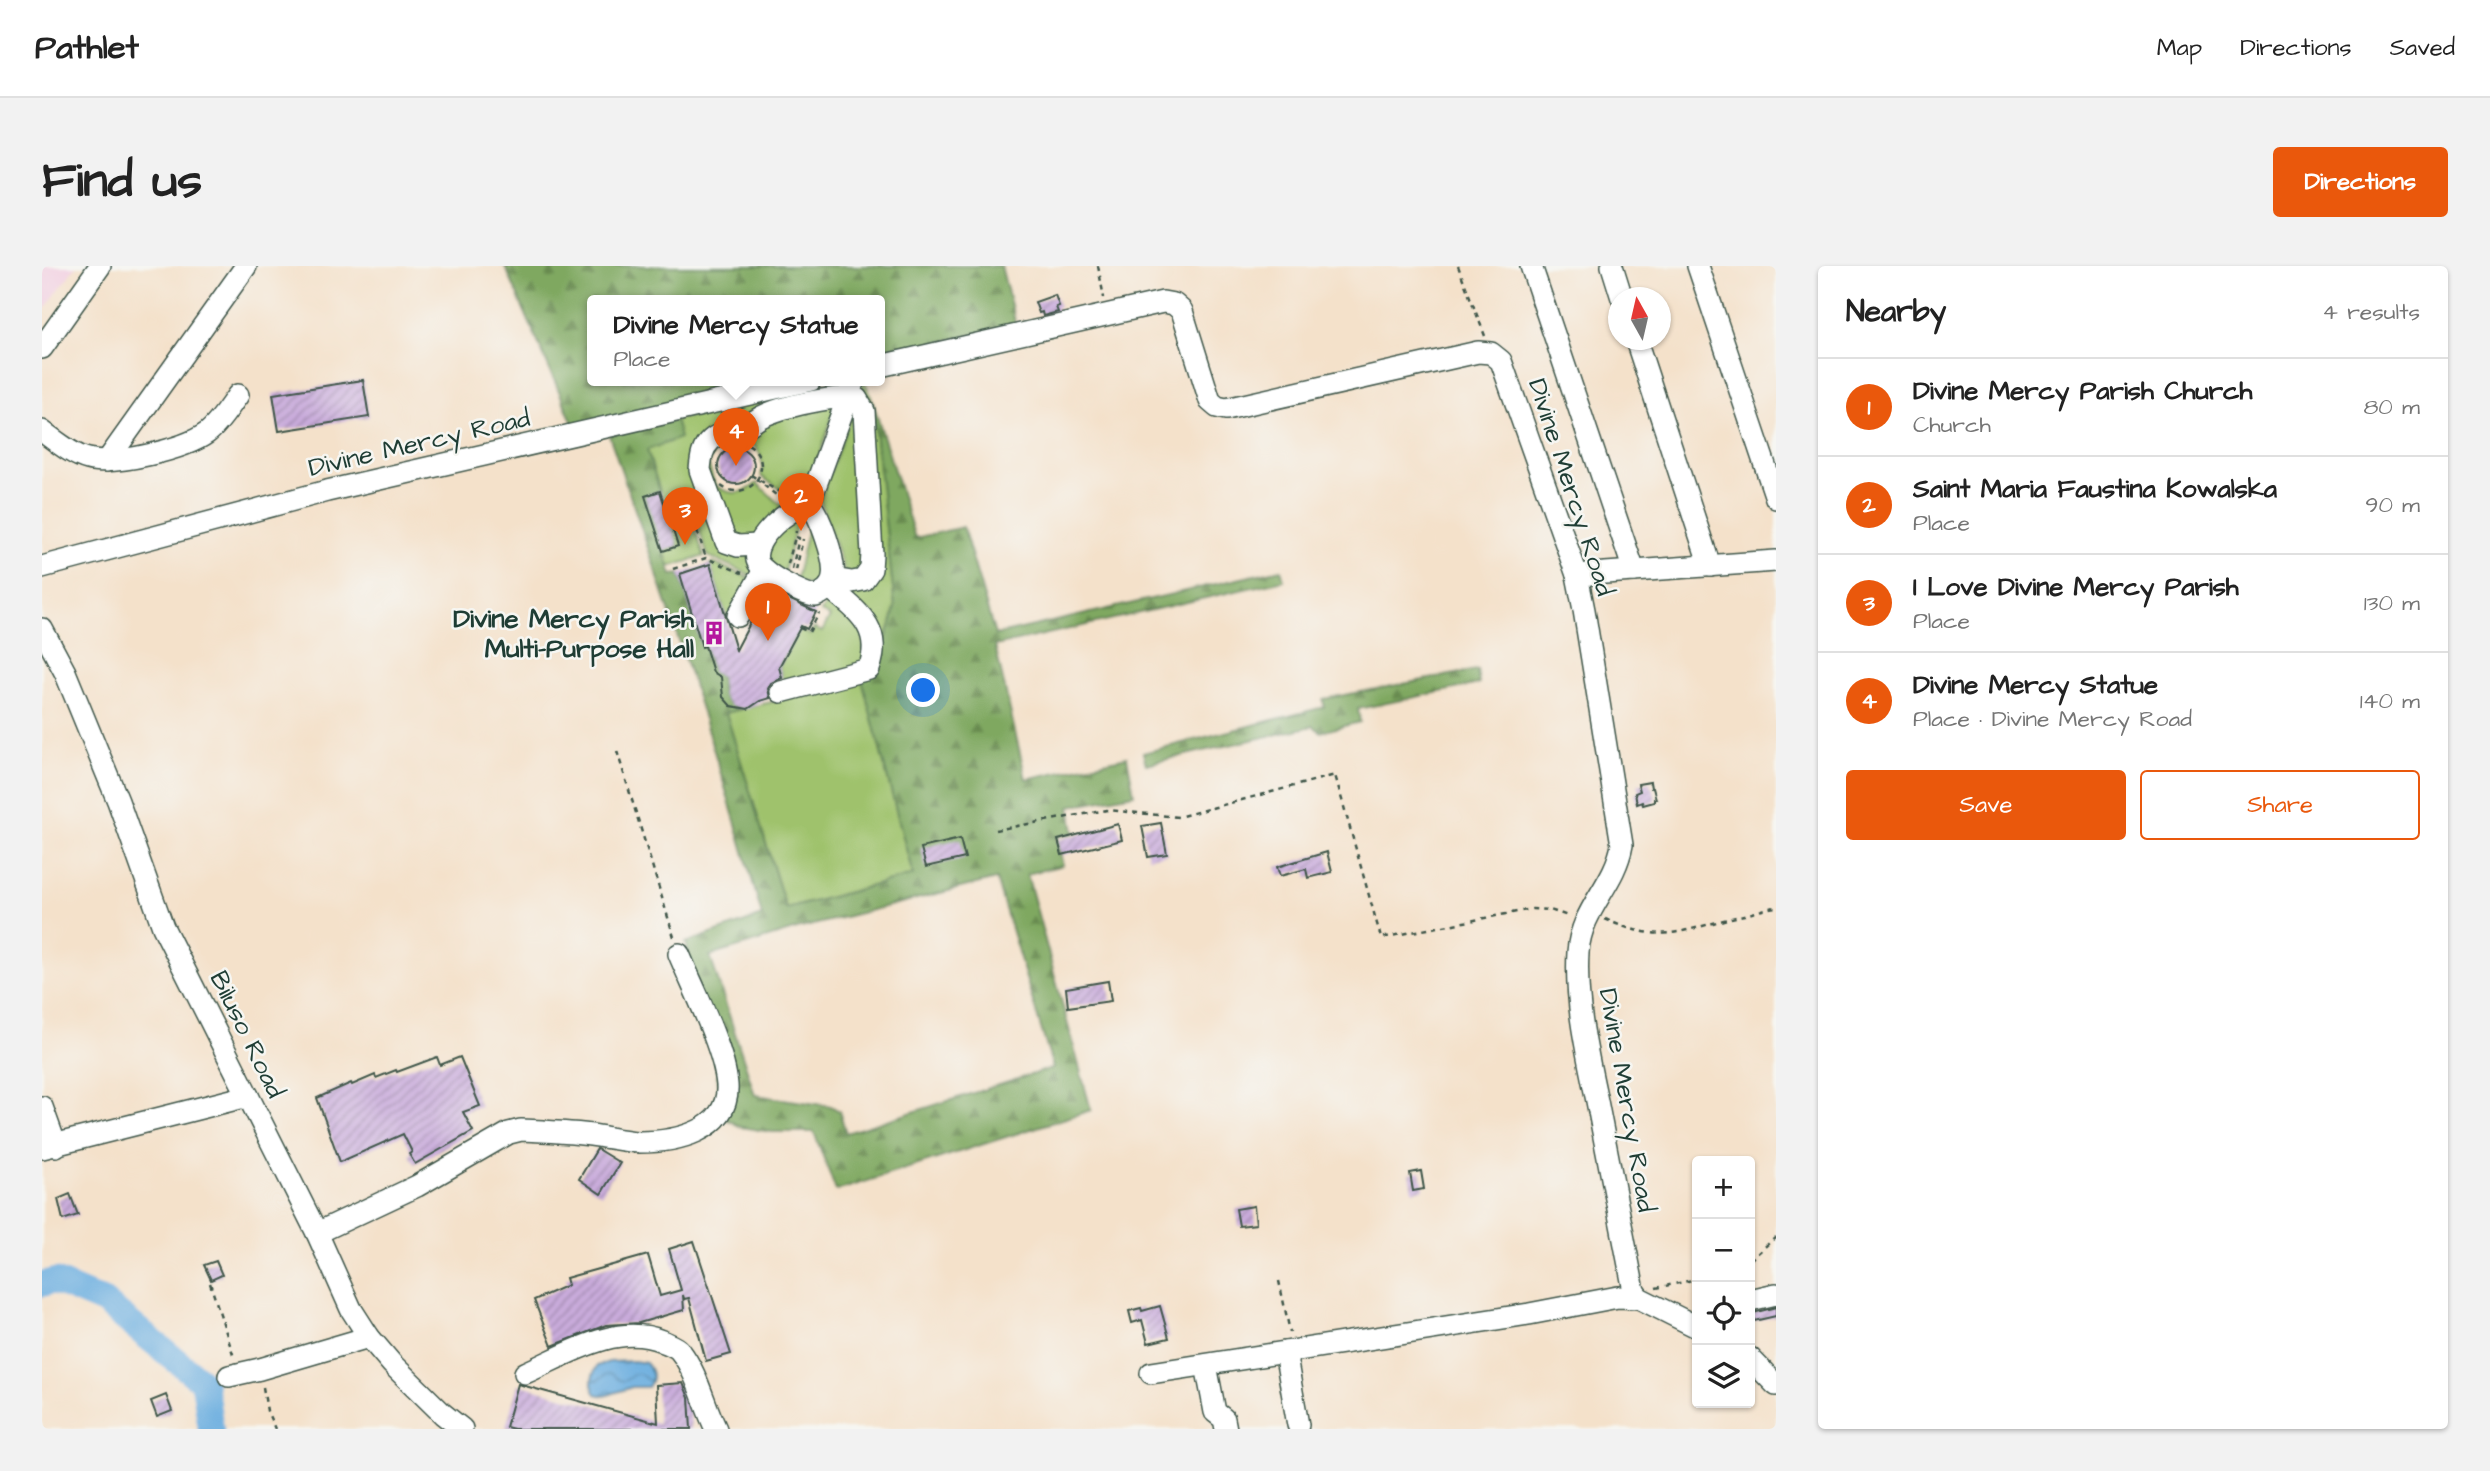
<!DOCTYPE html>
<meta charset="utf-8">
<style>
body{margin:0;font-family:"Architects Daughter",sans-serif;background:#f2f2f2;color:#222}
.controls{position:absolute;right:21px;bottom:21px;display:grid;overflow:hidden;border-radius:7px;box-shadow:0 2px 5px #0004}
.controls button{width:63px;height:63px;display:grid;place-items:center;padding:0;border:0;border-bottom:2px solid #e0e0e0;background:#fff;color:#222;font:35px sans-serif}
.compass{position:absolute;left:1566px;top:21px;width:63px;height:63px;border-radius:50%;background:#fff;box-shadow:0 2px 5px #0004;rotate:352deg}
.you{position:absolute;left:882px;top:425px;width:24px;height:24px;margin:-18px;border:5px solid #fff;border-radius:50%;background:#1a73e8;box-shadow:0 0 0 10px #1a73e833}
.badge{display:grid;place-items:center;width:46px;height:46px;border-radius:50%;background:#ea580c;color:#fff;font-size:23px;font-weight:700}
.pin{position:absolute;translate:-50% -58px;filter:drop-shadow(0 2px 4px #0008)}
.pin::after{content:'';position:absolute;top:37px;width:24px;height:21px;background:inherit;clip-path:polygon(0 0,100% 0,50% 100%)}
.popup{position:absolute;left:545px;top:29px;width:298px;height:91px;box-sizing:border-box;display:grid;place-content:center;border-radius:7px;background:#fff;filter:drop-shadow(0 2px 5px #0005);font-size:23px;white-space:nowrap;color:#767676}
.popup b{font-size:26px;color:#222}
.popup::after{content:'';position:absolute;left:50%;top:100%;margin-left:-14px;border:14px solid transparent;border-top-color:#fff}
.list{margin:0;padding:0;list-style:none}
h2{display:flex;justify-content:space-between;align-items:center;height:91px;margin:0;padding:0 28px;font-size:30px}
h2 small{font-size:23px;font-weight:400;color:#767676}
.list li{display:grid;grid-template-columns:46px 1fr auto;gap:21px;align-items:center;box-sizing:border-box;height:98px;padding:0 28px;border-top:2px solid #e0e0e0}
.list b{display:block;font-size:26px;white-space:nowrap}
.list p{margin:0;font-size:23px;white-space:nowrap;color:#767676}
.list em{font-size:23px;font-style:normal;color:#767676}
.actions{display:flex;gap:14px;padding:21px 28px}
.actions a{flex:1;padding:16px 0;border:2px solid #ea580c;border-radius:7px;text-align:center;font-size:24px;color:#ea580c}
.actions .main{background:#ea580c;color:#fff}
.icon{flex:none;width:38px;height:38px;fill:none;stroke:currentColor;stroke-width:2;stroke-linecap:round;stroke-linejoin:round}
.map{position:relative;flex:none;width:1734px;height:1163px;overflow:hidden;border-radius:7px}
header{display:flex;align-items:center;gap:42px;box-sizing:border-box;height:98px;padding:0 35px;background:#fff;border-bottom:2px solid #e0e0e0}
header strong{font-size:33px}
nav{display:flex;gap:38px;margin-inline-start:auto;font-size:24px}
.intro{display:flex;align-items:center;justify-content:space-between;box-sizing:border-box;height:168px;padding:0 42px}
h1{margin:0;font-size:49px}
.button{padding:18px 32px;border-radius:7px;background:#ea580c;color:#fff;font-size:24px;font-weight:700}
main{display:flex;gap:42px;padding:0 42px}
aside{flex:1;background:#fff;border-radius:7px;box-shadow:0 2px 5px #0004}
.map>svg:first-child{display:block}
.built{fill:#f2cfe1}
.green{fill:#9fc26c;stroke:#5f8050;stroke-width:2}
.forest{fill:url(#forest-firs);stroke:#4f724a;stroke-width:2;fill-rule:evenodd}
.water{fill:url(#water-waves);stroke:#44758a;stroke-width:2}
.lines{fill:none;stroke-linecap:round;stroke-linejoin:round}
.river{stroke:#6aaddf;stroke-width:26}
.building{fill:url(#building-hatch)}
.minor-casing{stroke:#3f564a;stroke-width:24}
.path{stroke:#3f564a;stroke-width:2.5;stroke-dasharray:5 5;stroke-linecap:butt}
.minor{stroke:#fff;stroke-width:21}
.labels{text-anchor:middle;stroke-width:5;stroke-linejoin:round;paint-order:stroke}
.street-label{font-size:26px;fill:#1f3d34;stroke:#f6f6f2}
.poi-label{font-size:26px;font-weight:bold;fill:#1f3d34;stroke:#f6f6f2;text-anchor:end}
</style>
<header>
<strong>Pathlet</strong>
<nav><a>Map</a><a>Directions</a><a>Saved</a></nav>
</header>
<div class="intro"><h1>Find us</h1><a class="button">Directions</a></div>
<main>
<div class="map">
<svg width="1734" height="1163" viewBox="0 0 1734 1163">
<defs>
<pattern id="forest-firs" width="22" height="20" patternUnits="userSpaceOnUse" patternTransform="scale(1.75)"><rect width="22" height="20" fill="#7fa860"/><path d="M5 1l3.5 6h-7zM16 11l3.5 6h-7z" fill="#678a50"/></pattern>
<pattern id="water-waves" width="16" height="10" patternUnits="userSpaceOnUse" patternTransform="scale(1.75)"><rect width="16" height="10" fill="#6aaddf"/><path d="M0 5q4-4 8 0t8 0" fill="none" stroke="#578eb6"/></pattern>
<pattern id="building-hatch" width="6" height="6" patternUnits="userSpaceOnUse" patternTransform="scale(1.75)"><rect width="6" height="6" fill="#c9abdb"/><path d="M-1 1l2-2M0 6l6-6M5 7l2-2" fill="none" stroke="#a38cb2"/></pattern>
</defs>
<rect width="100%" height="100%" fill="#f6f6f2"/>
<filter id="ink" filterUnits="userSpaceOnUse"><feTurbulence type="fractalNoise" baseFrequency=".0143" numOctaves="2"/><feDisplacementMap in="SourceGraphic" scale="14" xChannelSelector="R" yChannelSelector="G"/><feConvolveMatrix kernelMatrix="1 2 1 2 8 2 1 2 1" color-interpolation-filters="sRGB"/></filter>
<filter id="wash" filterUnits="userSpaceOnUse"><feTurbulence type="fractalNoise" baseFrequency=".00686" numOctaves="4" result="noise"/><feDisplacementMap in="SourceGraphic" scale="28" xChannelSelector="R" yChannelSelector="G"/><feGaussianBlur stdDeviation="1.57" result="paint"/><feColorMatrix in="noise" values="0 0 0 0 0 0 0 0 0 0 0 0 0 0 0 0 0 1.4 0 .05"/><feComposite in="paint" operator="in"/></filter>
<g filter="url(#wash)">
<rect width="100%" height="100%" fill="#f4e1ca"/>
<polygon class="built" points="0,0 34,0 0,47"/>
<g class="green">
<polygon points="822,114 829,130 853,341 850,358 836,390 812,335 778,234"/>
<path d="M782,119L800,120L767,223L756,235L719,210C728,173 684,156 666,198L673,219C688,230 702,229 715,217L743,243L711,310L666,290L645,228L621,236L604,184L637,172L633,154Z"/>
<polygon points="643,233 662,290 627,301 621,285 636,280 623,239"/>
<polygon points="755,252 755,256 742,306 726,298 723,280"/>
<polygon points="767,256 786,306 775,323 754,314"/>
<polygon points="671,297 710,313 690,348 684,350 668,298"/>
<polygon points="788,330 821,362 822,400 742,421 737,401 757,363 768,369 772,362 780,366 788,351 779,346"/>
<polygon points="820,414 871,609 744,643 684,447"/>
</g>
<g class="forest">
<polygon points="463,0 959,0 974,59 838,89 838,34 550,34 550,114 729,114 533,162"/>
<path d="M829,130L873,272L921,261L953,369L1239,303L1242,314L953,380L984,513L1085,491L1092,528L1028,540L1032,567L1014,571L1021,599L985,608L1049,844L794,925L772,866H730L699,861L668,844L676,824L674,793L644,677L720,650C676,488 623,328 567,169L633,154L638,172L605,184L618,225L604,230L630,309L638,308L660,380H663L671,406L681,412C676,427 683,438 697,443L684,447L744,643L871,609L820,414C836,391 848,369 853,341ZM954,613L1011,802L804,867L797,845L789,840L713,829L668,690L755,663Z"/>
<polygon points="1435,404 1437,418 1316,443 1318,456 1279,466 1271,460 1104,498 1101,487 1282,441 1281,433"/>
</g>
<path class="water" d="M592,1095L604,1097C611,1105 612,1112 606,1121H590L563,1130L554,1128C547,1118 550,1110 555,1100L567,1096Z"/>
<g class="lines">
<polyline class="river" points="0,1018 12,1015 62,1036 162,1117 169,1163"/>
</g>
<g id="blocks">
<g class="building">
<polygon points="1013,29 1017,40 1014,41 1016,46 1001,50 1000,46 997,47 993,36"/>
<polygon points="321,114 327,151 237,165 231,128"/>
<circle cx="694" cy="200" r="18"/>
<polygon points="618,225 636,280 621,285 603,230"/>
<polygon points="668,298 694,384 726,323 774,346 765,363 759,360 737,401 740,412 729,417 726,423 728,432 718,435 706,443 689,440 681,431 679,411 671,406 663,380 660,381 638,308"/>
<polygon points="1608,516 1609,522 1611,522 1614,533 1612,533 1612,536 1601,539 1600,536 1595,538 1593,527 1598,525 1596,518"/>
<polygon points="1119,557 1125,588 1106,591 1100,560"/>
<polygon points="1076,558 1080,574 1020,589 1016,574"/>
<polygon points="918,573 923,592 884,601 879,582"/>
<polygon points="1285,586 1290,606 1266,612 1264,603 1238,610 1235,601"/>
<polygon points="1066,715 1069,735 1026,741 1024,722"/>
<polygon points="395,791 398,799 418,791 438,840 421,846 431,865 373,898 367,888 370,886 361,868 298,896 275,832 309,817 310,819 333,809 334,812 354,804 355,806"/>
<polygon points="555,883 578,897 559,928 537,913"/>
<polygon points="1379,905 1382,923 1371,925 1368,907"/>
<polygon points="28,928 36,949 21,954 16,933"/>
<polygon points="1212,940 1214,958 1197,960 1194,943"/>
<polygon points="652,975 689,1088 664,1095 647,1032 642,1033 641,1029 642,1044 597,1057 564,1059 510,1080 492,1034 526,1019 524,1012 606,989 618,1030 639,1024 627,983"/>
<polygon points="174,995 180,1009 169,1014 162,999"/>
<polygon points="1118,1040 1127,1072 1106,1077 1100,1054 1090,1057 1087,1045 1099,1042 1100,1045"/>
<polygon points="1734,1041 1734,1050 1712,1055 1711,1047"/>
<polygon points="641,1117 647,1132 649,1163 472,1163 464,1161 476,1118 616,1157 614,1119"/>
<polygon points="124,1129 130,1145 115,1151 109,1135"/>
</g>
</g>
</g>
<g filter="url(#ink)">
<use href="#blocks" fill-opacity="0" stroke="#3f564a" stroke-width="2"/>
<g class="lines">
<g class="minor-casing">
<g id="minor">
<polyline points="1489,0 1592,305"/>
<polyline points="1570,0 1580,32"/>
<polyline points="1656,0 1734,232"/>
<polyline points="1594,74 1668,300"/>
<polyline points="0,82 58,0"/>
<path d="M838,100L1121,36L1132,38L1140,45L1168,135L1175,141L1184,143L1436,86L1449,87L1459,95L1535,309L1542,344L1580,579C1573,619 1539,643 1536,686C1533,736 1545,787 1555,835C1567,898 1580,961 1592,1025L1597,1032L1655,1061"/>
<path d="M0,165C14,175 30,189 46,193C73,200 143,183 165,167C177,158 187,141 196,129"/>
<polyline points="65,195 204,0"/>
<path d="M767,238C778,248 794,295 791,310C790,321 783,326 774,330C761,329 718,307 715,294C710,272 748,241 767,238Z"/>
<polyline points="767,238 812,114"/>
<path d="M717,279L696,280L684,276L658,204C659,192 660,182 669,174C678,166 689,166 700,162C707,160 712,155 719,151C738,141 795,128 815,133L822,145L830,288L829,303L821,314L810,316L791,313"/>
<polyline points="0,301 285,225 769,114"/>
<polyline points="1535,309 1734,295"/>
<polyline points="696,350 722,304"/>
<polyline points="0,363 23,406 76,535 121,661 275,967 309,1043 327,1071 350,1098 401,1148 420,1163"/>
<path d="M739,426L827,403C842,362 815,345 787,321"/>
<polyline points="0,841 14,880"/>
<polyline points="0,882 206,830"/>
<path d="M275,967L375,920L467,867L479,864C502,865 525,866 549,869C565,871 580,875 597,876C632,876 688,866 685,819C682,782 652,724 637,688"/>
<polyline points="1708,1034 1734,1028"/>
<polyline points="1243,1086 1256,1159"/>
<polyline points="1708,1092 1734,1119"/>
<polyline points="1164,1099 1173,1146 1182,1153 1184,1163"/>
<path d="M483,1107C524,1089 574,1056 620,1075C626,1078 634,1080 638,1085C656,1108 661,1137 674,1163"/>
<polyline points="1109,1107 1487,1048 1576,1031 1597,1032"/>
<polyline points="187,1110 218,1103 327,1071"/>
</g>
</g>
<g class="path">
<polyline points="1056,0 1062,32"/>
<polyline points="1416,0 1443,70"/>
<circle cx="694" cy="200" r="25"/>
<polyline points="709,209 744,230"/>
<polyline points="714,213 739,233"/>
<polyline points="622,238 644,230 664,292"/>
<polyline points="746,298 753,271"/>
<polyline points="631,303 664,292 700,307"/>
<polyline points="750,303 757,272 753,271 754,265"/>
<polyline points="754,304 761,273"/>
<polyline points="758,362 767,366 777,347"/>
<polyline points="575,485 632,671"/>
<polyline points="953,564 1065,544 1136,551 1293,509 1339,672 1490,643 1508,644 1526,650"/>
<path d="M1563,653C1624,681 1643,662 1702,649C1713,647 1723,642 1734,641"/>
<polyline points="1708,994 1734,971"/>
<polyline points="1237,1015 1248,1066"/>
<polyline points="168,1017 192,1091"/>
<polyline points="1614,1022 1655,1013"/>
<polyline points="221,1121 225,1145 233,1163"/>
</g>
<use href="#minor" class="minor"/>
</g>
</g>
<defs>
<g id="building-bare" transform="scale(1.89)"><path d="M-4-6H4V6H1V3H-1V6H-4ZM-2.5-4.3h1.7v1.8h-1.7ZM.8-4.3h1.7v1.8H.8ZM-2.5-1h1.7V.8h-1.7ZM.8-1h1.7V.8H.8Z" fill="#b5179e" stroke="#f6f6f2" stroke-width="2.5" paint-order="stroke"/></g>
</defs>
<g fill-rule="evenodd">
<use href="#building-bare" x="672" y="367"/>
</g>
<g class="labels">
<g class="street-label">
<text transform="translate(377 176) rotate(-13)" y="9">Divine Mercy Road</text>
<text transform="translate(1530 221) rotate(72)" y="9">Divine Mercy Road</text>
<text transform="translate(206 768) rotate(64)" y="9">Biluso Road</text>
<text transform="translate(1586 834) rotate(80)" y="9">Divine Mercy Road</text>
</g>
<g class="poi-label">
<text x="652" y="361">Divine Mercy Parish<tspan x="652" dy="30">Multi-Purpose Hall</tspan></text>
</g>
</g>
</svg>
<div class="controls">
<button>+</button>
<button>−</button>
<button><svg class="icon" aria-label="locate" viewBox="0 0 24 24"><circle cx="12" cy="12" r="6"/><path d="M12 2v4M12 18v4M2 12h4M18 12h4"/></svg></button>
<button><svg class="icon" aria-label="layers" viewBox="0 0 24 24"><path d="M12 4l9 5-9 5-9-5zM3 14l9 5 9-5"/></svg></button>
</div>
<svg class="compass" viewBox="-18 -18 36 36"><path d="M0-13l5 13h-10z" fill="#e53935"/><path d="M0 13l5-13h-10z" fill="#767676"/></svg>
<div class="you"></div>
<div class="pin badge" style="left:726px;top:375px">1</div>
<div class="pin badge" style="left:759px;top:265px">2</div>
<div class="pin badge" style="left:643px;top:279px">3</div>
<div class="pin badge" style="left:694px;top:200px">4</div>
<div class="popup"><b>Divine Mercy Statue</b>Place</div>
</div>
<aside>
<h2>Nearby<small>4 results</small></h2>
<ul class="list">
<li><span class="badge">1</span><div><b>Divine Mercy Parish Church</b><p>Church</p></div><em>80 m</em></li>
<li><span class="badge">2</span><div><b>Saint Maria Faustina Kowalska</b><p>Place</p></div><em>90 m</em></li>
<li><span class="badge">3</span><div><b>I Love Divine Mercy Parish</b><p>Place</p></div><em>130 m</em></li>
<li><span class="badge">4</span><div><b>Divine Mercy Statue</b><p>Place · Divine Mercy Road</p></div><em>140 m</em></li>
</ul>
<div class="actions"><a class="main">Save</a><a>Share</a></div>
</aside>
</main>
